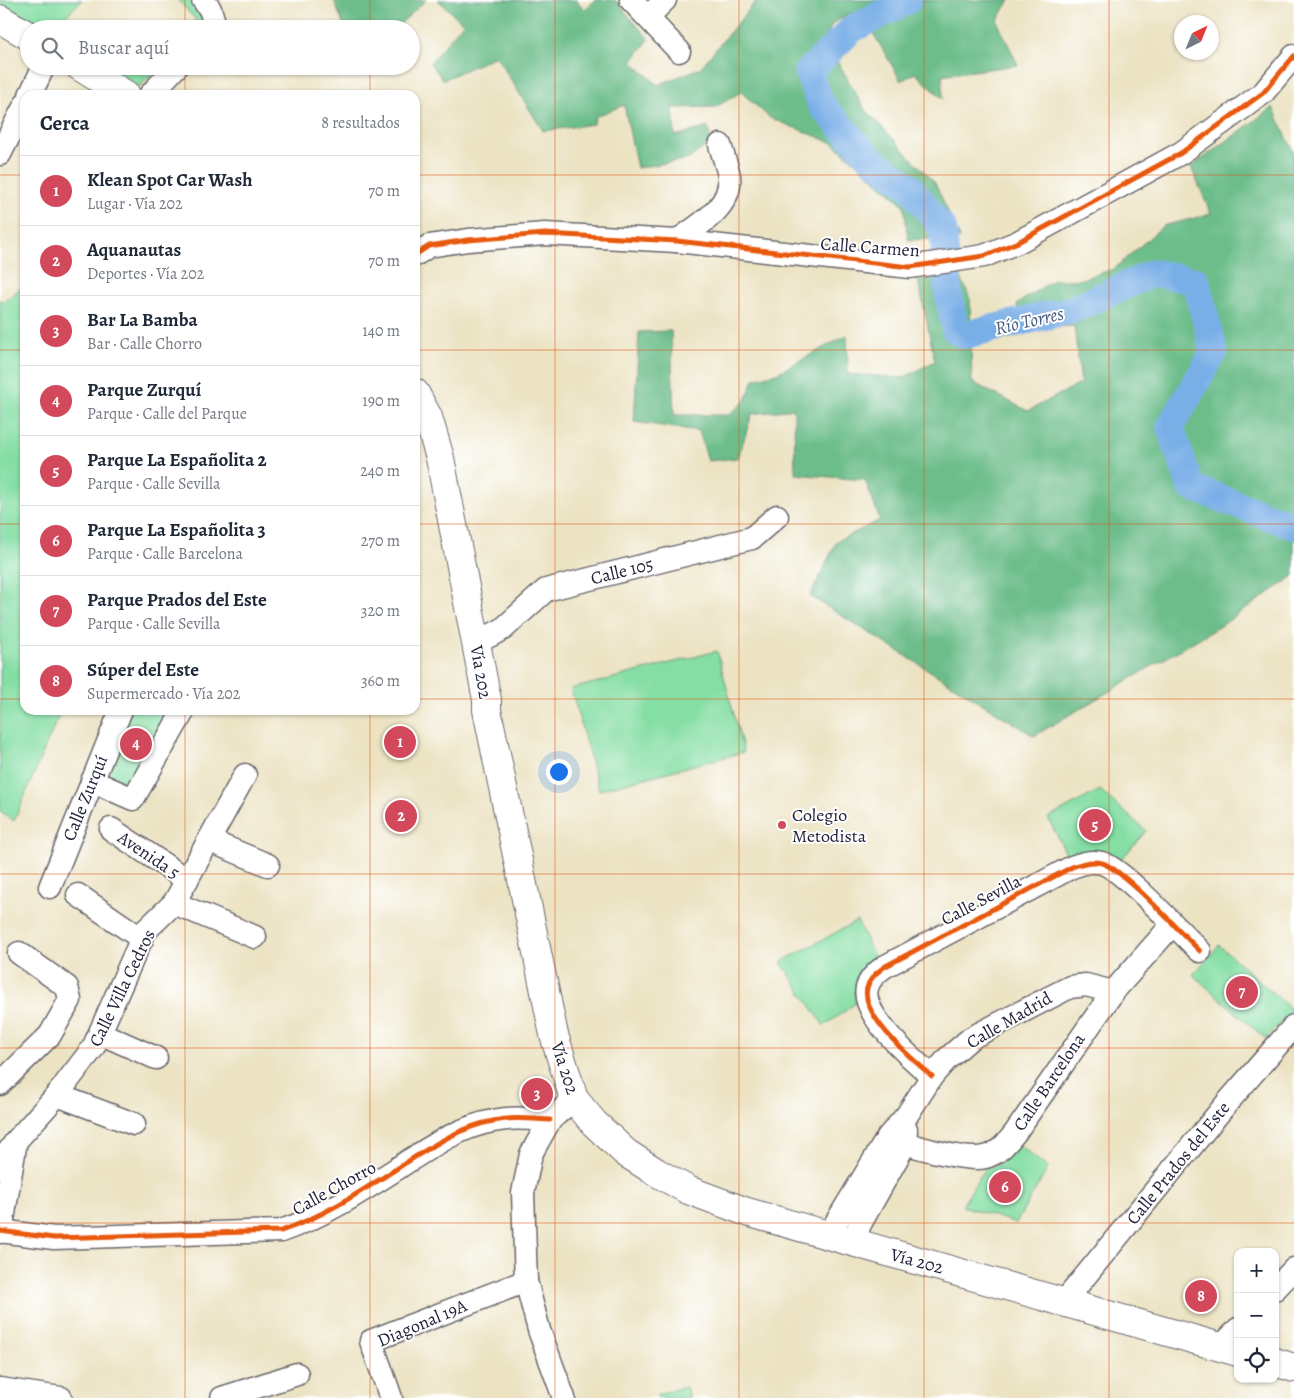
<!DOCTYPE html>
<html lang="es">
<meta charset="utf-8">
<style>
body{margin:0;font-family:Alegreya,serif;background:#f6f6f7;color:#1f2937}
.controls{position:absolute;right:15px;bottom:15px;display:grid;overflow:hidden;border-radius:10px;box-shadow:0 1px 4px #0004}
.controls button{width:45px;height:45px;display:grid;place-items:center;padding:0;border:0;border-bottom:1px solid #e0e1e3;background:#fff;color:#1f2937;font:25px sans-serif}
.compass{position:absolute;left:1174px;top:15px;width:45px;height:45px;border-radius:50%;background:#fff;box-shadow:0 1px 4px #0004;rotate:43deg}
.you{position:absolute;left:558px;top:771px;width:18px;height:18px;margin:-12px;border:4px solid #fff;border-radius:50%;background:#1a73e8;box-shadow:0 0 0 8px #1a73e833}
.badge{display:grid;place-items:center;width:32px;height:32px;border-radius:50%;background:#d1495b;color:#fff;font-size:16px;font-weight:700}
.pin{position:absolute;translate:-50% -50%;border:2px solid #fff;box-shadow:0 1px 5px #0006}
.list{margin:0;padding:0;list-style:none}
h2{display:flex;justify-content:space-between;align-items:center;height:65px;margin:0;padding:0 20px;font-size:21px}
h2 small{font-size:16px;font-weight:400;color:#747a83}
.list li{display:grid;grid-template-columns:32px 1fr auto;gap:15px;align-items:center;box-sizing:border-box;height:70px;padding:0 20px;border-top:1px solid #e0e1e3}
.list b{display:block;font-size:19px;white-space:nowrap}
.list p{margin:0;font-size:16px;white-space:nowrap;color:#747a83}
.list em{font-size:16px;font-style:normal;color:#747a83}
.icon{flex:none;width:28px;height:28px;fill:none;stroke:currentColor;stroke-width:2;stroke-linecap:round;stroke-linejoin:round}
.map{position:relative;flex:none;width:1294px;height:1398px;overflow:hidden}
.search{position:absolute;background:#fff;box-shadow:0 1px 4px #0004;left:20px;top:20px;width:400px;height:55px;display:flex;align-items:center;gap:12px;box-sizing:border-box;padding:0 18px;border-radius:28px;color:#747a83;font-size:19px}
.panel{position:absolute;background:#fff;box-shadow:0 1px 4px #0004;left:20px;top:90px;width:400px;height:625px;border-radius:15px}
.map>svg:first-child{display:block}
.green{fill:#85dea4;stroke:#548070}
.forest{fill:#6cbd8a;stroke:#477062}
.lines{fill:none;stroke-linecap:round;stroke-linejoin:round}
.river{stroke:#79afe7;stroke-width:28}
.minor-casing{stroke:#69666b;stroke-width:25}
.major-casing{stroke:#69666b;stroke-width:30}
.minor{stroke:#fff;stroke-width:22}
.major{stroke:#fff;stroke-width:28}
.cycleway-casing{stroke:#fff;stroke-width:8}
.cycleway{stroke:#e8590c;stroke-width:5}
.grid{fill:none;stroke:#de560e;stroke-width:1;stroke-opacity:0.55}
.poi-dot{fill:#d1495b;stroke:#fff;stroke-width:2}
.labels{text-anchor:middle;stroke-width:4;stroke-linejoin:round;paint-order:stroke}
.street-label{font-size:18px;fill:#22223b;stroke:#fff}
.poi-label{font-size:18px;fill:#22223b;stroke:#fff;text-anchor:start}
.water-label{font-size:19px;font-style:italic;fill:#455a80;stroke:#fff}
</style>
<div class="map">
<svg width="1294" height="1398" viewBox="0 0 1294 1398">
<rect width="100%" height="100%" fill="#fff"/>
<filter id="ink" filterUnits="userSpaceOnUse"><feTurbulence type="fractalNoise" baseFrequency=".02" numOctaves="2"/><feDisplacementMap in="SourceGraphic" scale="10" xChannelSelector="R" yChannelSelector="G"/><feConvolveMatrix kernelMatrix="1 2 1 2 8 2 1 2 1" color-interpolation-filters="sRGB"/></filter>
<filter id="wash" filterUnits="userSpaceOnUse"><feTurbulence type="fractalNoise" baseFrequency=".0096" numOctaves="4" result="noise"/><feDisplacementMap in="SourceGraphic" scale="20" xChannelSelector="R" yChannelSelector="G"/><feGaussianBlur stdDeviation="1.12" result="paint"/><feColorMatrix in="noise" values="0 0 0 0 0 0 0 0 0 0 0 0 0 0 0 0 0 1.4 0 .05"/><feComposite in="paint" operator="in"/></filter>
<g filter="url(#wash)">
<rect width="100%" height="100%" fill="#ece3c3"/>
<g class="green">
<polygon points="0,0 82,0 65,17 74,26 73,29 43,29 0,4"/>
<polygon points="178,0 194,0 204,23 198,29 186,29 196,20"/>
<polygon points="105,66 128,66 134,73 141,66 160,66 139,87"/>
<polygon points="25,285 25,710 61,710 14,821 0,811 0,299 3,302"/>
<polygon points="717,651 744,752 599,790 571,689"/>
<polygon points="129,710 177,710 130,793 98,779"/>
<polygon points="1100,790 1146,831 1119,862 1068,857 1048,818"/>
<path d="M857,921L877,962C863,973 851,983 856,1003L824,1026L781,962Z"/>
<polygon points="1219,945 1292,1010 1266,1039 1193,975"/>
<polygon points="1019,1145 1048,1168 1016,1223 962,1206 985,1168 1000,1164"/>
<polygon points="686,1387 689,1398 658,1398 657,1394"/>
</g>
<g class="forest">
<polygon points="334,0 426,0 398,26 383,29 345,29"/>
<polygon points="438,0 576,0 585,9 596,0 615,0 649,39 632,62 658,85 700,68 757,0 1010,0 997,21 1018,65 942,75 943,99 915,73 901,81 873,33 850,13 832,24 825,39 864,108 935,183 960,238 908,240 904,205 833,143 770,118 741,92 716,107 673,108 675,136 708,127 711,142 689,159 637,168 624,105 596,116 593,124 543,131 496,56 443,80 430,63 463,23"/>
<polygon points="1273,107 1294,153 1294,576 1225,623 1034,736 810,596 837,541 880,520 865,480 795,474 794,409 752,414 738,458 708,461 699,431 634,422 639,332 671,331 674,415 729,415 746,400 754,379 777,373 847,335 848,374 903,378 935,361 918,280 960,275 970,299 972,382 1028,411 1081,383 1074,326 1021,327 1017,304 1053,280 1078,280 1114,269 1163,226 1211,214 1191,167"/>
</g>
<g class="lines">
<polyline class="river" points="908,0 852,29 808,72 822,106 870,158 909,186 943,229 948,291 955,329 964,335 1071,310 1153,273 1196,281 1214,352 1170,427 1191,487 1294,526"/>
</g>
</g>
<g filter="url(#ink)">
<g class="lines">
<g class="minor-casing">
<g id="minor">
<polyline points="203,0 210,9 214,22 210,29"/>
<polyline points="631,0 679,51"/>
<polyline points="648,17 665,0"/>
<polyline points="30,95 44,66"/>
<polyline points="150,95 177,66"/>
<polyline points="0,154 25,105"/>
<path d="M677,241C698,225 733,207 729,176C727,166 723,155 720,145"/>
<polyline points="415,255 429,246 468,240 545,234 677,241 910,267 984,256 1018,242 1181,153 1263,93 1294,56"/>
<polyline points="476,643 503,629 546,590 752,538 777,516"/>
<polyline points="92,781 133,799 184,710"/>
<polyline points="111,829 187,880"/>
<polyline points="210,841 268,865"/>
<polyline points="50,887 121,710"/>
<polyline points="78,895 142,939"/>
<polyline points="174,903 255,937"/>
<polyline points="102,1034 156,1058"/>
<path d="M932,1076C914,1061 860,1015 867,988C869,979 877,972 884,967L1072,867C1082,863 1092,860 1102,863C1123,869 1181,933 1200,951"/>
<polyline points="0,1084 50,1035 70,1000 67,987 19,953"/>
<polyline points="57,1095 134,1124"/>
<path d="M888,1137C908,1145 965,1162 985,1157C998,1154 1007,1143 1015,1133L1113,992L1172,925"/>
<polyline points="0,1164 16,1141 57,1095 93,1048 145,931 174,903 245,775"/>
<path d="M0,1231L54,1238L281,1231C325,1216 365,1189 404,1164C432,1146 460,1127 493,1121C512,1117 530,1119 550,1120"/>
<polyline points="1,1232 15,1147"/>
<polyline points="828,1236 888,1137 907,1115 932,1076 948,1058 971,1038 1070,987 1086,985 1113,992"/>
<polyline points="853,1244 860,1224 905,1144 906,1129"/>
<polyline points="1275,1289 1294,1269"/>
<polyline points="1064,1302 1227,1103 1294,1026"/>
<polyline points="1221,1347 1238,1329"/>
<polyline points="0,1389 61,1398"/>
<polyline points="222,1398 297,1374"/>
<polyline points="391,1398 371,1341 526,1281"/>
<polyline points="564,1398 539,1330 526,1281 523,1193 531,1154 550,1120 574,1099"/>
</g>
</g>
<g class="major-casing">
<g id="major">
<polyline points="0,19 29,36"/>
<polyline points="79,66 126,95"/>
<polyline points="415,393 428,417 440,458 487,700 487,710 554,1035 574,1099 594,1123 626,1153 656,1172 688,1190 747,1212 1238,1352"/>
<polyline points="1275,1362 1294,1368"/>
</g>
</g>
<use href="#minor" class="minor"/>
<use href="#major" class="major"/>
<g class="cycleway-casing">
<g id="cycleway">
<polyline points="415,255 429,246 468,240 545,234 677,241 910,267 984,256 1018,242 1181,153 1263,93 1294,56"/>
<path d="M932,1076C914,1061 860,1015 867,988C869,979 877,972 884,967L1072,867C1082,863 1092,860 1102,863C1123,869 1181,933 1200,951"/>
<path d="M0,1231L54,1238L281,1231C325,1216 365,1189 404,1164C432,1146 460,1127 493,1121C512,1117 530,1119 550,1120"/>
</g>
</g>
<use href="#cycleway" class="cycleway"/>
</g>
</g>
<path class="grid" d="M185,0V29M370,0V29M555,0V1398M739,0V1398M924,0V1398M1109,0V1398M185,66V95M370,66V95M0,175H25M415,175H1294M0,350H25M415,350H1294M0,524H25M415,524H1294M0,699H25M415,699H1294M185,710V1398M370,710V1398M0,874H1294M0,1048H1294M0,1223H1294"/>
<circle class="poi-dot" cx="782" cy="825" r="5"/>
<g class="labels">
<g class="street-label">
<text transform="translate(870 247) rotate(4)" y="6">Calle Carmen</text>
<text transform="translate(622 571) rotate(-14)" y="6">Calle 105</text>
<text transform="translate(481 672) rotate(80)" y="6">Vía 202</text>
<text transform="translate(85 798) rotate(-68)" y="6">Calle Zurquí</text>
<text transform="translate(149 855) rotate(34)" y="6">Avenida 5</text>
<text transform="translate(981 900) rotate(-28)" y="6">Calle Sevilla</text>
<text transform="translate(122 988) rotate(-64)" y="6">Calle Villa Cedros</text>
<text transform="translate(1009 1020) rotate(-30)" y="6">Calle Madrid</text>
<text transform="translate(565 1068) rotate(72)" y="6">Vía 202</text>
<text transform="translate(1049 1082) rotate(-56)" y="6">Calle Barcelona</text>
<text transform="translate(1178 1163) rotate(-51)" y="6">Calle Prados del Este</text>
<text transform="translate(334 1188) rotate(-29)" y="6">Calle Chorro</text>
<text transform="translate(917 1261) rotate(15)" y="6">Vía 202</text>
<text transform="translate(422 1323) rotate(-23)" y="6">Diagonal 19A</text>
</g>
<g class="poi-label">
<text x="792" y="821">Colegio<tspan x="792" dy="21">Metodista</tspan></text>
</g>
<g class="water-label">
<text transform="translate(1029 320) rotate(-13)" y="7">Río Torres</text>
</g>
</g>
</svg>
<div class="controls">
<button>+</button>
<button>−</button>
<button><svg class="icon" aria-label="locate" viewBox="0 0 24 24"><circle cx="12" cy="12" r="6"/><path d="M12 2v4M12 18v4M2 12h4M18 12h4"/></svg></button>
</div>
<svg class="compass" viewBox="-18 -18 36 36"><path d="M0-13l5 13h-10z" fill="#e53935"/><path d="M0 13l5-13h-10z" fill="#747a83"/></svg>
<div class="you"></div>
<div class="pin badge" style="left:400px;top:742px">1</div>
<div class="pin badge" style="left:401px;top:816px">2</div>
<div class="pin badge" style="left:537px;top:1094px">3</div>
<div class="pin badge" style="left:136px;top:744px">4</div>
<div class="pin badge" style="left:1095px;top:825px">5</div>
<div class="pin badge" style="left:1005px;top:1187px">6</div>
<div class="pin badge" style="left:1242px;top:992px">7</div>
<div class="pin badge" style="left:1201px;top:1296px">8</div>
<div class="search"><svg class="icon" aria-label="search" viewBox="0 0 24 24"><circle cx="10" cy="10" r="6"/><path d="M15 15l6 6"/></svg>Buscar aquí</div>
<section class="panel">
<h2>Cerca<small>8 resultados</small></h2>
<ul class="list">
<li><span class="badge">1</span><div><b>Klean Spot Car Wash</b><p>Lugar · Vía 202</p></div><em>70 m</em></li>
<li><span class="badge">2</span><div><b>Aquanautas</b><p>Deportes · Vía 202</p></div><em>70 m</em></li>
<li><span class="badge">3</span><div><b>Bar La Bamba</b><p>Bar · Calle Chorro</p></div><em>140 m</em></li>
<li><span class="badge">4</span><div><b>Parque Zurquí</b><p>Parque · Calle del Parque</p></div><em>190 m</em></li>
<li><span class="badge">5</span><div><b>Parque La Españolita 2</b><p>Parque · Calle Sevilla</p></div><em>240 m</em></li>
<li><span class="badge">6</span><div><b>Parque La Españolita 3</b><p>Parque · Calle Barcelona</p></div><em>270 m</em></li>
<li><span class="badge">7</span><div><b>Parque Prados del Este</b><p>Parque · Calle Sevilla</p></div><em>320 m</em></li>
<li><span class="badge">8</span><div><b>Súper del Este</b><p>Supermercado · Vía 202</p></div><em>360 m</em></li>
</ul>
</section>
</div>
